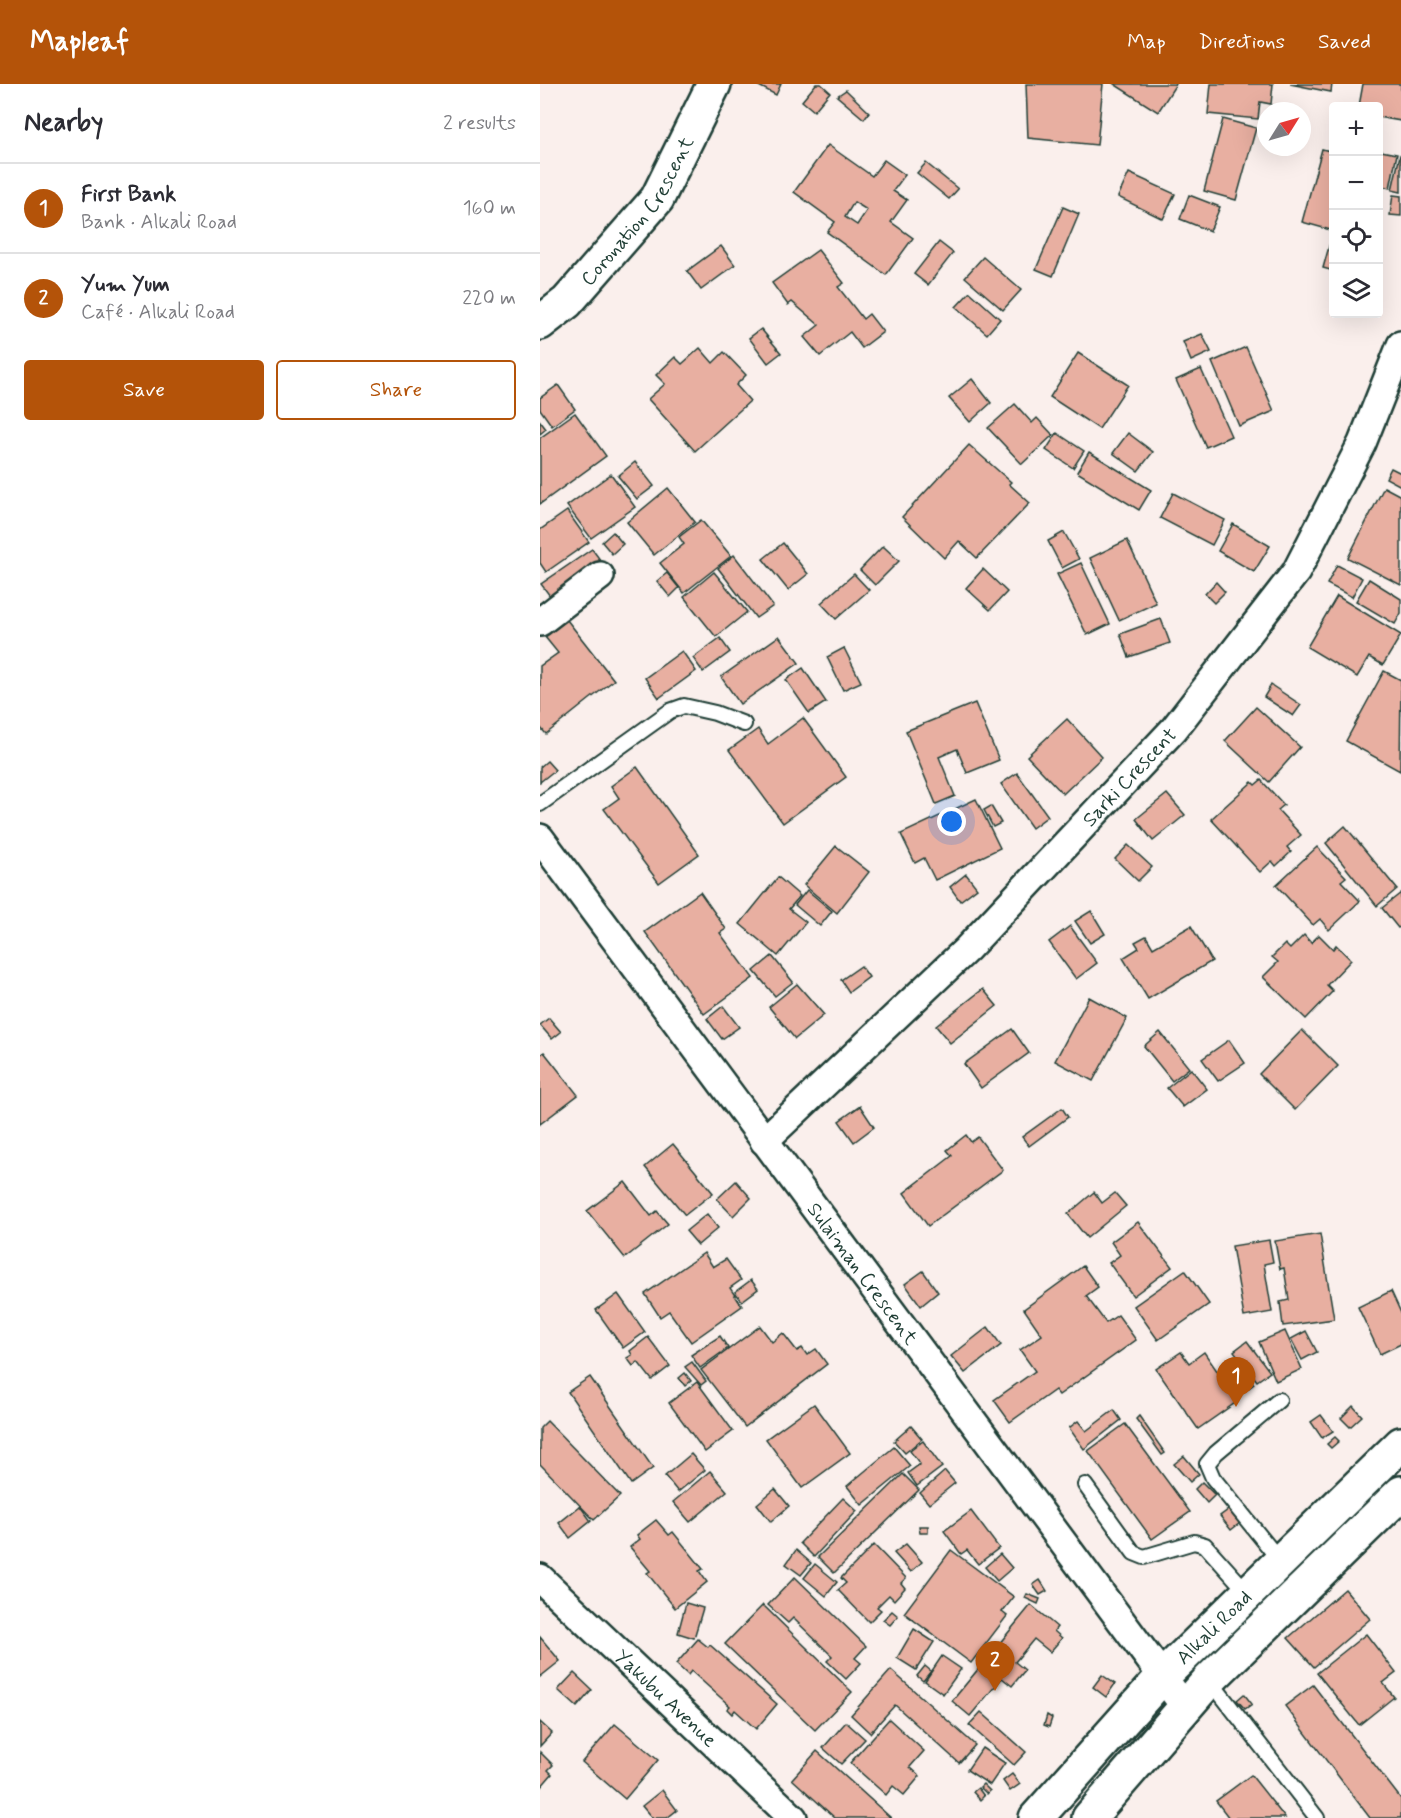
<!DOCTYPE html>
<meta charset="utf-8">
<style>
body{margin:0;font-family:Mynerve,sans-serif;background:#f7f7f7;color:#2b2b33}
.controls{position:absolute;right:18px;top:18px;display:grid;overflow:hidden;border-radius:6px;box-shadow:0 6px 24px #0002}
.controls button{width:54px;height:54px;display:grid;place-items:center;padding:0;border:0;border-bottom:2px solid #e1e1e2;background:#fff;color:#2b2b33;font:30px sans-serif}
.compass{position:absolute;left:717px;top:18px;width:54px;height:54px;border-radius:50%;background:#fff;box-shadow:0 6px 24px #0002;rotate:53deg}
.you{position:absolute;left:412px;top:738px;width:21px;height:21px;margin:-15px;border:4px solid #fff;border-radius:50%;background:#1a73e8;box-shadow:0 0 0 9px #1a73e833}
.badge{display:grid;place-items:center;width:39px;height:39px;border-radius:50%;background:#b45309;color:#fff;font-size:20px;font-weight:700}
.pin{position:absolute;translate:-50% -50px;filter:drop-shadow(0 2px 3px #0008)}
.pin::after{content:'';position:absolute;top:32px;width:21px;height:18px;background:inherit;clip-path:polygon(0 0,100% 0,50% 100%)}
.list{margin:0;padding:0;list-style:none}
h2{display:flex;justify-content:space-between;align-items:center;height:78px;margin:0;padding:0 24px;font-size:26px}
h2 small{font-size:20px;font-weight:400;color:#7c7c81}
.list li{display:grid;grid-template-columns:39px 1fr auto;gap:18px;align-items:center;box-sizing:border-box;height:90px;padding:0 24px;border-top:2px solid #e1e1e2}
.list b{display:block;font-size:22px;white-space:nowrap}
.list p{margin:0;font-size:20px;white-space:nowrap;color:#7c7c81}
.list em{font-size:20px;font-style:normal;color:#7c7c81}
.actions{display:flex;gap:12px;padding:18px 24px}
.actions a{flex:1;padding:14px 0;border:2px solid #b45309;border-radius:6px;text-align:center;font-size:21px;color:#b45309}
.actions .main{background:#b45309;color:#fff}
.icon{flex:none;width:33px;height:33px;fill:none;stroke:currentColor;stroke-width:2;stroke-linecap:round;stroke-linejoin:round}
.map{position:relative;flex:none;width:861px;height:1734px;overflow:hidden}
header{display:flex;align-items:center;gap:36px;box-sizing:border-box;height:84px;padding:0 30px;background:#b45309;color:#fff}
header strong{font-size:28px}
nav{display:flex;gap:33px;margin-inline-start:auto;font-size:21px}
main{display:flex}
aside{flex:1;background:#fff}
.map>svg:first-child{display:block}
.building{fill:#e8afa1;stroke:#1f3d34;stroke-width:1.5;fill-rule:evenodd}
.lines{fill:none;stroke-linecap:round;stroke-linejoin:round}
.service-casing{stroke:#1f3d34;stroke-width:18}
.minor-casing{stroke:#1f3d34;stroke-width:32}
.secondary-casing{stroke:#1f3d34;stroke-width:38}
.service{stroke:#fff;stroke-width:14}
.minor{stroke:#fff;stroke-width:27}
.secondary{stroke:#fff;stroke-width:33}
.labels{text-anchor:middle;stroke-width:4.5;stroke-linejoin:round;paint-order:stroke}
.street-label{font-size:20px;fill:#1f3d34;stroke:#fff}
</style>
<header>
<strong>Mapleaf</strong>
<nav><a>Map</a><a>Directions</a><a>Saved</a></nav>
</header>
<main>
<aside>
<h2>Nearby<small>2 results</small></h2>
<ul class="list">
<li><span class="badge">1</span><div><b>First Bank</b><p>Bank · Alkali Road</p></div><em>160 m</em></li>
<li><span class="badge">2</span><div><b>Yum Yum</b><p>Café · Alkali Road</p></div><em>220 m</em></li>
</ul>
<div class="actions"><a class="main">Save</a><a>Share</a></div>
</aside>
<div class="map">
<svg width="861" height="1734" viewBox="0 0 861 1734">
<rect width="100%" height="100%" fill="#faefec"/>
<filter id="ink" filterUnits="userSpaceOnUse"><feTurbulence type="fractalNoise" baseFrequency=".0167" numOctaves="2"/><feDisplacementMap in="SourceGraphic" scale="12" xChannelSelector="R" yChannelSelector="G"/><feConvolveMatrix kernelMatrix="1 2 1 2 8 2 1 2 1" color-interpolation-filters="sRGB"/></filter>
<g filter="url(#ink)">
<g class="building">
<polygon points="215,0 241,0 236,11"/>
<polygon points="276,0 281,0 290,8 274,27 262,17"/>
<polygon points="486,0 563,0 557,61 488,54"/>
<polygon points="574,0 636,0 618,28"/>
<polygon points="671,0 733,0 731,20 720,18 718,35 668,30"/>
<polygon points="750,0 792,0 791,8"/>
<polygon points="823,0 861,0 861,37 838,33 838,22 819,22"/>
<polygon points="306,6 329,28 324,35 297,12"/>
<polygon points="683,35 716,44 696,116 664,107"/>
<polygon points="793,57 794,57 794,147 762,138 782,65 790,67"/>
<path d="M288,61L332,92L344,76L365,91L353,107L367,116L351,138L373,154L346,191L287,148L295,138L254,108ZM314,118L327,126L317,141L305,133Z"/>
<polygon points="841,67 857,70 850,104 838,101 838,77"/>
<polygon points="860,71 861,72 861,108 852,106"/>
<polygon points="386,79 418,105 409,115 377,89"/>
<polygon points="589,89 635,110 623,135 578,113"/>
<polygon points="649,111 680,123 670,147 640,135"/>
<polygon points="853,111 861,112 861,132 850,131"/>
<polygon points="523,123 539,130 513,192 496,185"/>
<polygon points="399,158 413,169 388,201 374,190"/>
<polygon points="790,159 794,160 794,187 783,184"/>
<polygon points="181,162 195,181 161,206 147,187"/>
<polygon points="278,166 304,199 298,203 323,235 329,230 343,248 322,264 310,248 280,272 264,253 279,241 252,218 248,221 232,199"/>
<polygon points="443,173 481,206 463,226 425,193"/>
<polygon points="430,208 460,235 447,250 416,223"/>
<polygon points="221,245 241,269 228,279 209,254"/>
<polygon points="662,250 671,268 651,277 643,258"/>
<polygon points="706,263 734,327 699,342 672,278"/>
<polygon points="160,264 173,279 184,268 206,291 196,301 210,317 155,367 108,315 125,300 116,291 135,273 142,280"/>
<polygon points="538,269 588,301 559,345 510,313"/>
<polygon points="661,285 691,352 666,363 636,296"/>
<polygon points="432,295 451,319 430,338 409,314"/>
<polygon points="18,301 35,325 12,342 0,325 0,314"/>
<polygon points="475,320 492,339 497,334 513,351 482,380 448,344"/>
<polygon points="35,329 66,372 0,420 0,354"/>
<polygon points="0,337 6,345 0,350"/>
<polygon points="517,349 544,367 533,384 506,366"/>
<polygon points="588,349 613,368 598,387 573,369"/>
<polygon points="429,361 471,398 469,400 490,419 437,474 419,457 404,474 362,433"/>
<polygon points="549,368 611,406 599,426 537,388"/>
<polygon points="95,378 114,402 97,415 78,392"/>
<polygon points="851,384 861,389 861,402 846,394"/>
<polygon points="71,390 95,423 51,454 27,422"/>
<polygon points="844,403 861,412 861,501 808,474"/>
<polygon points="128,404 155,438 114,471 87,438"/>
<polygon points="633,409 685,436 672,461 620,434"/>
<polygon points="27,427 49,458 6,488 0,479 0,446"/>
<polygon points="161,436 191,472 144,509 120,479 144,460 139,453"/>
<polygon points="693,440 730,462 714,488 678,467"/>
<polygon points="73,448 83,460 72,470 62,458"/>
<polygon points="524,448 539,475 522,484 508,457"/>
<polygon points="587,456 616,519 579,536 550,474"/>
<polygon points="243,459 268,490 248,506 223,475"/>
<polygon points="343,462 359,477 335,501 320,486"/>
<polygon points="52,465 61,477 10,512 1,500"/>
<polygon points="194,471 233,522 216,534 178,484"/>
<polygon points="541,479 570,540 547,551 517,490"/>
<polygon points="797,481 822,494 812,513 787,500"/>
<polygon points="443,485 467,508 450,526 426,504"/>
<polygon points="174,488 207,528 176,553 144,513"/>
<polygon points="127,489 139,504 130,513 117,497"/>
<polygon points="314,490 329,506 296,535 281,519"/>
<polygon points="829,495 861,515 861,529 855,540 816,517"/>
<polygon points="676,498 685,508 674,519 665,510"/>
<polygon points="797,512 861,551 843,581 829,573 817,593 767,563"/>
<polygon points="621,535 630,559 589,573 580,550"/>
<polygon points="27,536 74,596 6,650 0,643 0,582 18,569 5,553"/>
<polygon points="239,552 259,579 200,620 181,593"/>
<polygon points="180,554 190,568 163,588 153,574"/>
<polygon points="304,564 321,598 303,606 287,573"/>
<polygon points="142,567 156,587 119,614 105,594"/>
<polygon points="263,584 286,618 269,629 246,596"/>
<polygon points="844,587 861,596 860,687 806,657"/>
<polygon points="731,601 761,621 753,632 724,613"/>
<polygon points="435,619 459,676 427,689 417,665 399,673 415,712 396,720 366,647"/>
<polygon points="716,623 760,663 729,698 685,657"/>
<polygon points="263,634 306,693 243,739 189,666 218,645 228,660"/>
<polygon points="527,635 562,673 523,710 487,672"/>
<polygon points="7,677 15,686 0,698 0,683"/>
<polygon points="97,683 159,770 119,799 64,725 79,714 71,702"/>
<polygon points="477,689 508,732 492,744 461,700"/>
<polygon points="721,696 744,721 738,726 761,751 747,763 751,768 736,782 732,777 720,788 671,735 712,698 715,701"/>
<polygon points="627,710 645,731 613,757 596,735"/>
<polygon points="436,715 460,764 395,796 384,774 375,779 361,750"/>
<polygon points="451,722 461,739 453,743 444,726"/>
<polygon points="805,742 857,805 837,822 786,759"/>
<polygon points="588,761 612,783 598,797 575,775"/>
<polygon points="296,762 329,788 297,829 264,801"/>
<polygon points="777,763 806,793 801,797 820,817 789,846 780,835 773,841 736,801"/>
<polygon points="426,790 437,804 420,817 410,803"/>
<polygon points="238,793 260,812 249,825 266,838 238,872 200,840"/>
<polygon points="267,806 292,827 280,842 255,821"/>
<polygon points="160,808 186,845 180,849 213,894 164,930 105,848"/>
<polygon points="861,809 861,842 858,844 842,824"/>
<polygon points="551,827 565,850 550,859 535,837"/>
<polygon points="530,842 557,879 536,895 509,858"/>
<polygon points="651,842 672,877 608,915 583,874 599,864 595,858 606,852 613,864"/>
<polygon points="764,851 771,859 779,851 793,865 796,861 811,876 787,901 793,907 766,935 723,893 738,878 732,873 745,860 750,865"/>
<polygon points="232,872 253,898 235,912 214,887"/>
<polygon points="321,882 329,893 309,908 301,896"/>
<polygon points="257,900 284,931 255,955 229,923"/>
<polygon points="443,905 457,922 410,959 396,942"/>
<polygon points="549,913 587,934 553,997 515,977"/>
<polygon points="183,922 199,943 182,955 167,935"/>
<polygon points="9,934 21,948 12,955 0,941"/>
<polygon points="472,945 489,969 441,1004 424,980"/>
<polygon points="762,946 798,982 755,1026 719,990"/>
<polygon points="620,948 649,984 632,997 604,962"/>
<polygon points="689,956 705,979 678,997 662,975"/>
<polygon points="4,968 38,1011 0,1040 0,971"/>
<polygon points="651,985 667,1005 643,1023 627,1004"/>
<polygon points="320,1022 334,1043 314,1058 299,1037"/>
<polygon points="522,1024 528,1033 489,1062 482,1053"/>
<polygon points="426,1051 431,1058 438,1053 463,1086 388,1142 364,1109 412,1072 407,1066"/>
<polygon points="133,1060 173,1109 145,1131 105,1083"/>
<polygon points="196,1097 211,1114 193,1132 177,1115"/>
<polygon points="85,1098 111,1132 117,1127 128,1140 85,1174 47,1127"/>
<polygon points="554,1108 562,1119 575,1109 586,1122 547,1154 528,1130"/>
<polygon points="167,1130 178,1144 158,1161 146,1147"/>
<polygon points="598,1138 632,1183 593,1212 569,1179 580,1171 571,1158"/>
<polygon points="780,1150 794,1235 743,1242 740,1218 749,1216 744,1184 740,1185 735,1157"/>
<polygon points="729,1156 733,1178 724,1180 732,1228 704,1233 692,1162"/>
<polygon points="164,1169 173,1183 186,1175 201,1196 190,1204 202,1222 151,1258 129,1227 120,1233 105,1210"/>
<polygon points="543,1182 558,1203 546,1212 566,1239 578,1231 596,1256 519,1311 515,1306 470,1338 454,1316 495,1287 480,1266 502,1251 484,1225"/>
<polygon points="645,1186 669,1220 618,1256 594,1222"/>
<polygon points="383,1187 398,1208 381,1222 365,1200"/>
<polygon points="211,1196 218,1205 202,1217 195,1208"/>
<polygon points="851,1207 861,1229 861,1260 840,1270 818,1223"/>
<polygon points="78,1210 105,1248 83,1264 56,1226"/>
<polygon points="220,1242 232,1258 243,1249 257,1267 262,1264 267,1271 276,1265 287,1280 205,1343 161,1286"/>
<polygon points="448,1243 461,1261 425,1289 411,1272"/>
<polygon points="745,1247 762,1285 736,1297 719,1258"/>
<polygon points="766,1247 777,1268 762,1276 751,1255"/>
<polygon points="180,1252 188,1264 160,1284 151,1271"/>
<polygon points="108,1253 130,1282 112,1296 98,1278 93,1282 87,1274 92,1271 90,1267"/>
<polygon points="707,1257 730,1288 717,1297 694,1267"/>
<polygon points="641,1268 649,1279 664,1268 698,1317 658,1345 616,1285"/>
<polygon points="152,1278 166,1297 161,1301 145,1283"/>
<polygon points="698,1278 714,1300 703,1308 698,1302 702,1299 690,1284"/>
<polygon points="145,1289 151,1297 145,1302 139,1294"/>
<polygon points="50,1293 113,1384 91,1400 28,1308"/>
<polygon points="157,1298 193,1347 165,1368 129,1319"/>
<polygon points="274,1320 310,1369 262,1404 226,1355"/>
<polygon points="813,1322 822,1332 810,1343 801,1334"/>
<polygon points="574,1326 581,1336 544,1365 529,1344 538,1337 546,1347"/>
<polygon points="781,1331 793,1347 782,1354 771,1338"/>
<polygon points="599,1332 625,1369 622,1371 596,1335"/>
<polygon points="7,1337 80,1412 54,1436 0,1380 0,1344"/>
<polygon points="585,1340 650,1428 612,1455 548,1367"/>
<polygon points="371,1342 382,1355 365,1369 354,1357"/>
<polygon points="795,1353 799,1357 791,1364 787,1360"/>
<polygon points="383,1357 402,1383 377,1402 368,1389 380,1380 370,1367"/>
<polygon points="354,1363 370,1382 322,1421 307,1402"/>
<polygon points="151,1370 165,1386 138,1408 125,1392"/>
<polygon points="644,1372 659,1390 650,1398 634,1380"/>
<polygon points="170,1387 187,1407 150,1438 133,1418"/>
<polygon points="405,1387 415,1399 389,1420 380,1409"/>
<polygon points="363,1390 379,1406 294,1489 278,1473"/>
<polygon points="662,1398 675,1411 667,1419 655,1405"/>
<polygon points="235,1405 249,1422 231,1438 217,1420"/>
<polygon points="303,1414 317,1427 274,1473 260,1459"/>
<polygon points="40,1422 51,1437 30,1454 19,1439"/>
<polygon points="688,1426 700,1439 691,1446 680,1432"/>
<polygon points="431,1427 459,1464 438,1480 427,1466 421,1470 404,1447"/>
<polygon points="116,1436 129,1451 133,1448 163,1485 159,1487 167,1498 135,1524 107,1489 110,1487 90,1463 100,1455 97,1451"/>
<polygon points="379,1442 388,1442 388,1449 380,1449"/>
<polygon points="366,1460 382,1478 371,1488 354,1469"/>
<polygon points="334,1461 366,1494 361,1499 365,1504 354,1516 349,1511 337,1523 341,1526 329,1538 298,1506 306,1499 301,1494"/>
<polygon points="256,1466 271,1479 261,1491 246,1480"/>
<polygon points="411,1466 474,1513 462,1528 467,1532 431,1579 364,1529"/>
<polygon points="460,1470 472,1484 457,1497 445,1483"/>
<polygon points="275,1480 297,1498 286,1512 264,1494"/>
<polygon points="255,1493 326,1562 315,1574 321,1579 306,1595 287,1577 292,1572 253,1534 248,1539 228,1521"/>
<polygon points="500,1496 507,1507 500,1511 493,1501"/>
<polygon points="805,1505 830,1535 774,1583 748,1554"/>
<polygon points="487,1510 500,1515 498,1520 485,1514"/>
<polygon points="146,1519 163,1524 154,1554 138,1549"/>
<polygon points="223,1521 312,1608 275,1646 185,1560"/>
<polygon points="491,1521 517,1543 514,1547 522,1554 510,1568 494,1555 475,1578 485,1586 472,1602 462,1594 430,1632 412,1617"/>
<polygon points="352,1527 358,1532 350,1541 343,1536"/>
<polygon points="374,1545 394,1558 376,1586 357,1574"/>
<polygon points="826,1550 856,1589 843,1599 854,1613 819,1641 777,1589"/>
<polygon points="0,1553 20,1577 0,1593"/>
<polygon points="158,1555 168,1563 170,1561 237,1620 216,1645 195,1626 192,1630 187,1625 190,1622 151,1587 148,1591 136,1580"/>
<polygon points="402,1572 421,1585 403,1610 385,1597"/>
<polygon points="385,1582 391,1587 383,1597 377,1592"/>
<polygon points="351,1586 435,1661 419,1679 355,1621 330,1649 311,1631"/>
<polygon points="34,1589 52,1606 37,1623 18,1606"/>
<polygon points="562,1591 575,1600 566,1613 553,1603"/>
<polygon points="773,1601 861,1715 861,1734 830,1734 745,1622"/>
<polygon points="704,1610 712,1620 705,1625 697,1616"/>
<polygon points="441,1628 486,1668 474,1681 429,1641"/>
<polygon points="507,1631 512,1634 509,1643 504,1641"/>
<polygon points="349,1635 384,1667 370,1683 380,1692 364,1711 353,1702 346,1711 310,1679"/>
<polygon points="0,1638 12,1649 0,1662"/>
<polygon points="306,1638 325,1655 301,1680 283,1664"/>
<polygon points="75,1640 118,1676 85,1715 42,1678"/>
<polygon points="442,1664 465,1679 450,1701 427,1686"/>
<polygon points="277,1667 351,1734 295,1734 252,1695"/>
<polygon points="0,1668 13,1681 8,1686 12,1690 0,1704"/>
<polygon points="472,1690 480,1700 470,1707 463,1697"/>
<polygon points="711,1691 745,1734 689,1734 676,1717"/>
<polygon points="443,1700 450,1707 447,1710 440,1703"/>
<polygon points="438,1704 444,1712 440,1716 433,1708"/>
<polygon points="122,1706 137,1726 127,1734 112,1734 102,1722"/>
</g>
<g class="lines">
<g class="service-casing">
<g id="service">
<polyline points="0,720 130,627 144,622 175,629 204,640"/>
<polyline points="739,1316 676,1369 667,1380 673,1394 741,1478"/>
<polyline points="545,1401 594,1469 604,1473 654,1458 665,1461 708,1509"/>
<polyline points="668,1594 777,1734"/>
</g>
</g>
<g class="minor-casing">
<g id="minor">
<polyline points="0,538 60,492"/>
<path id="s1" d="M0,754L645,1623"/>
<path id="s2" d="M224,1057L427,865L634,645L756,488L822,359L861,261"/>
<path id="s3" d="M0,1494L253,1734"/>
</g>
</g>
<g class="secondary-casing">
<g id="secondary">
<path id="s4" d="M0,239L27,218L117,115L174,0"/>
<path id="s5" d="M496,1734L622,1593L861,1360"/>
<polyline points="549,1734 669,1596 861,1409"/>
</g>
</g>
<use href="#service" class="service"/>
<use href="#minor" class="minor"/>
<use href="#secondary" class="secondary"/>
</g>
</g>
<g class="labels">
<g class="street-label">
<text dy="7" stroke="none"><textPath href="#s4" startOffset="150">Coronation Crescent</textPath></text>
<text dy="7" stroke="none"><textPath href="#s2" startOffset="516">Sarki Crescent</textPath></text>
<text dy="7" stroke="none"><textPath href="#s1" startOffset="542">Sulaiman Crescent</textPath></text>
<text dy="7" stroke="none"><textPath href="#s5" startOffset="261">Alkali Road</textPath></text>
<text dy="7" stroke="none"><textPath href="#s3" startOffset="174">Yakubu Avenue</textPath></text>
</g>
</g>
</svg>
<div class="controls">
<button>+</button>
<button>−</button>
<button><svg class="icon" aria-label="locate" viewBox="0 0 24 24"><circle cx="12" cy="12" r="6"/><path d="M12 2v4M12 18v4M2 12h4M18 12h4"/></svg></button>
<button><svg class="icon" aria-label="layers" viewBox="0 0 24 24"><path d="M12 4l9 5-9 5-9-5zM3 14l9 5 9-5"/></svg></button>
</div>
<svg class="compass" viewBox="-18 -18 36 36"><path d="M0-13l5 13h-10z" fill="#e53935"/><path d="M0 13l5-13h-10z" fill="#7c7c81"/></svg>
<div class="you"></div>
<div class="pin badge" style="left:696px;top:1323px">1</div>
<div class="pin badge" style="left:455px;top:1607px">2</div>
</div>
</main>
